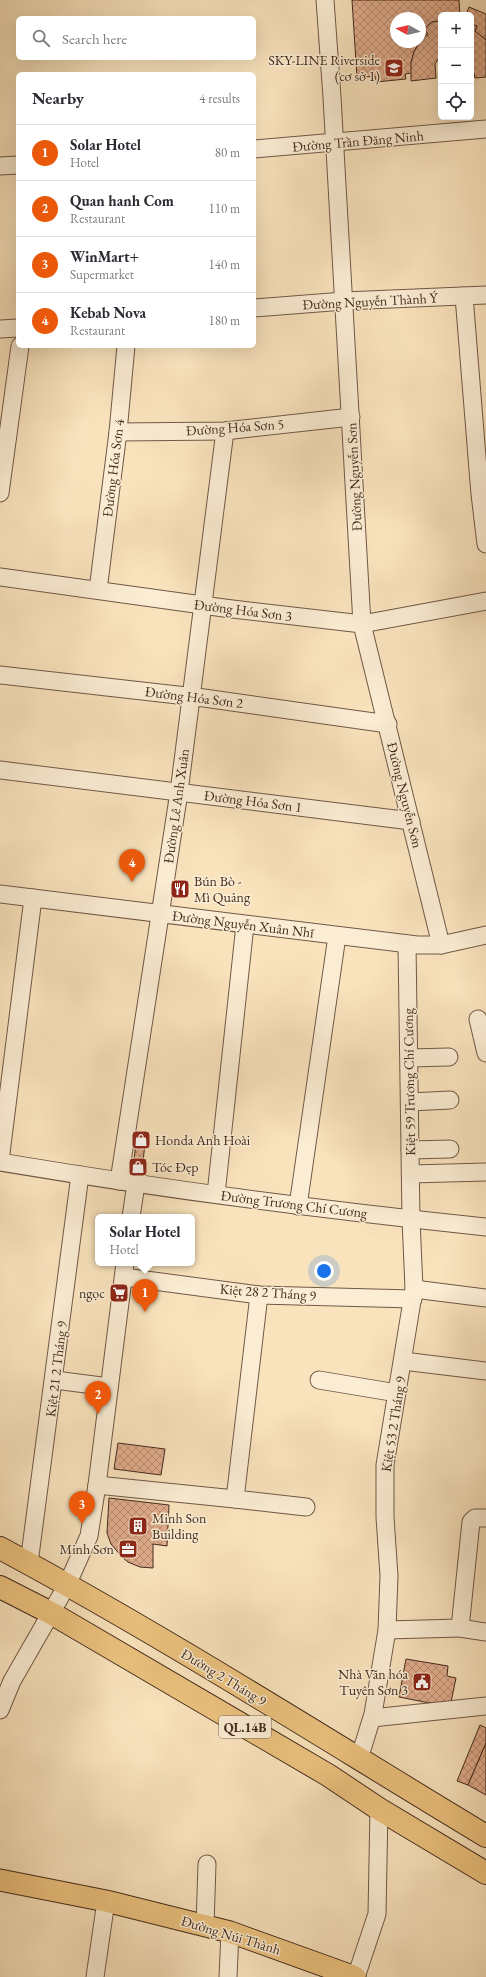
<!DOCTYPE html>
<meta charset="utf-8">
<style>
body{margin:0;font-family:"EB Garamond",serif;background:#f2f2f3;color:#2b2b33}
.controls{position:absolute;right:12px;top:12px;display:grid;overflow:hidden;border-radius:6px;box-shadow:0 4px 16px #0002}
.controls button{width:36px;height:36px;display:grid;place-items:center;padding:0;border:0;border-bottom:1px solid #e1e1e2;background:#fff;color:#2b2b33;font:20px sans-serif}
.compass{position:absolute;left:390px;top:12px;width:36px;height:36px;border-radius:50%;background:#fff;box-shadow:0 4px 16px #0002;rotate:278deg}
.you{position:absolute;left:324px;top:1271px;width:14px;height:14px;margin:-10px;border:3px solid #fff;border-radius:50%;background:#1a73e8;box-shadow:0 0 0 6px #1a73e833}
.badge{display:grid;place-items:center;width:26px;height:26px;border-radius:50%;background:#ea580c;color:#fff;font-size:13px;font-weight:700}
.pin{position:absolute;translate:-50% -33px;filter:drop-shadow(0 1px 2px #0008)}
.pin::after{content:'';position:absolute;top:21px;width:14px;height:12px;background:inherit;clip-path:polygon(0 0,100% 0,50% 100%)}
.popup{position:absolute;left:95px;top:1214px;width:100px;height:52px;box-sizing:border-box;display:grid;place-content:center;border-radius:6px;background:#fff;filter:drop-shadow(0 1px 3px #0005);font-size:13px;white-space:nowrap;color:#7c7c81}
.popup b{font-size:15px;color:#2b2b33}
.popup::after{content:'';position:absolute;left:50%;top:100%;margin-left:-8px;border:8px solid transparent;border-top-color:#fff}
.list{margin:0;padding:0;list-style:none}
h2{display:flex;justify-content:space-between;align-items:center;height:52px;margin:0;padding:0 16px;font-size:17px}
h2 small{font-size:13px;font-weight:400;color:#7c7c81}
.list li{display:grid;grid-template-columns:26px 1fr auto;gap:12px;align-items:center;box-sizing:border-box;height:56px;padding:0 16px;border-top:1px solid #e1e1e2}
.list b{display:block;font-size:15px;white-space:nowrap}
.list p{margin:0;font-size:13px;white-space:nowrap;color:#7c7c81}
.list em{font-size:13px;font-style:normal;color:#7c7c81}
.icon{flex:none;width:22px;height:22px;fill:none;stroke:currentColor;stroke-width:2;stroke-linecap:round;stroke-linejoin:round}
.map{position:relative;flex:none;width:486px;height:1977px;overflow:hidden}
.search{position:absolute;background:#fff;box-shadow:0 4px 16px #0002;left:16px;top:16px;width:240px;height:44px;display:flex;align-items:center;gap:10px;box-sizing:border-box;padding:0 14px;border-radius:6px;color:#7c7c81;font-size:15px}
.panel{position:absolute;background:#fff;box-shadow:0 4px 16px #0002;left:16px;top:72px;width:240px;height:276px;border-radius:6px}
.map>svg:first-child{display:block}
.building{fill:url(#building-cross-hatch);stroke:#422a1e}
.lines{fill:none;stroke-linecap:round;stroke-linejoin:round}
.minor-casing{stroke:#705846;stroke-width:19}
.major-casing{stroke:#422a1e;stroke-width:23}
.highway-casing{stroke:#422a1e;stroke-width:24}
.minor{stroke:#fbedd4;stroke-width:17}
.major{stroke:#ecc27e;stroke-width:21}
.highway{stroke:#ecc27e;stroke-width:22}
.labels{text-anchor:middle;stroke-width:3;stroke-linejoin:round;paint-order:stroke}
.shield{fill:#fbedd4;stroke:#7a6455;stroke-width:1}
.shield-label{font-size:13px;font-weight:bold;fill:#422a1e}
.poi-label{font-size:14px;fill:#422a1e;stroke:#fbedd4;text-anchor:end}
.street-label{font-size:14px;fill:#422a1e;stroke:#fbedd4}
</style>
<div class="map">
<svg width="486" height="1977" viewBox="0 0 486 1977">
<defs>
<pattern id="building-cross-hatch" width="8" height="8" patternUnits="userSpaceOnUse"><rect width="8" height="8" fill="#e2ad8d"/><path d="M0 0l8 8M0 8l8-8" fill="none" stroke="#b98d73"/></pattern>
</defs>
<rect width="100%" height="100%" fill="#f9e3bd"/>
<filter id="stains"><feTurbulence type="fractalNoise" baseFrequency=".005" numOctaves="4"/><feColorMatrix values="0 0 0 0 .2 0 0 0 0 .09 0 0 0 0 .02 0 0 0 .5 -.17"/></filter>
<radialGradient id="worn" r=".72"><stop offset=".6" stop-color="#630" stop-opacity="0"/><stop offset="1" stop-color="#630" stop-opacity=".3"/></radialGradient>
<g class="building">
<polygon points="352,0 459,0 460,15 441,15 441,21 432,22 424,29 428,34 420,41 420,18 396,18 396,42 420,42 414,52 411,63 412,73 405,74 406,79 376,82 375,76 357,78"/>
<polygon points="469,7 486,14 486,40 475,31 477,26 471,24 471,15 466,15"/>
<polygon points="441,21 441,55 435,64 436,78 411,81 411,63 414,52 421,40 428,34 424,29 432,22"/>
<polygon points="471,24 477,26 475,31 486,40 486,77 475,78 471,61"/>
<polygon points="137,1133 146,1134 142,1171 133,1170"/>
<polygon points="118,1443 165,1449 161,1475 114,1469"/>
<polygon points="109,1498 169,1505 167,1546 153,1544 153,1568 140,1567 128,1562 122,1557 111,1544 107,1533"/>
<polygon points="406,1659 448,1666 447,1676 456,1678 450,1707 399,1697"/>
<polygon points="480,1725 486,1728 486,1743 468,1785 457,1781"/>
<polygon points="486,1743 486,1795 468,1785"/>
</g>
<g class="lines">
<g class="minor-casing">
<g id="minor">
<polyline points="325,0 332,97 362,624 441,945"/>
<polyline points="254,149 486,129"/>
<polyline points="0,166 18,165"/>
<polyline points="464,296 480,494 486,544"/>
<polyline points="254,308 344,301 486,295"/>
<polyline points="0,329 18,328"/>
<polyline points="118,432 225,431 351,417"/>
<polyline points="0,493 20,346"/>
<polyline points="0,577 224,608 362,624 486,601"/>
<polyline points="98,590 118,432 126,346"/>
<polyline points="0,675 204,698 388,724"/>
<polyline points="0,770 411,821"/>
<polyline points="0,894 417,945 441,945 486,935"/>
<polyline points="478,1019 486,1053"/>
<polyline points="410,1058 449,1057"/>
<polyline points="410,1102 450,1100"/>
<polyline points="410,1150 450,1149"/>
<polyline points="0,1161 33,898"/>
<path d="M0,1162C161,1189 323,1210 486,1227"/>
<polyline points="411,1174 486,1172"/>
<polyline points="119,1181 179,792 225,431"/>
<polyline points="216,1194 245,925"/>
<polyline points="298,1206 337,936"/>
<polyline points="131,1217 136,1184"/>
<polyline points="124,1277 259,1295 413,1299"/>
<polyline points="414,1289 486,1298"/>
<polyline points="403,1361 486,1371"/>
<polyline points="55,1380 109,1387"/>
<polyline points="319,1380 397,1393"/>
<polyline points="97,1485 235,1499 259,1295"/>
<polyline points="235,1499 306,1507"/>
<polyline points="29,1563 80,1175"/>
<polyline points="460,1628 486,1632"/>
<polyline points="387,1630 460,1628 471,1522 475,1518 486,1518"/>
<polyline points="0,1710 12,1681 67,1585 89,1536 97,1485 125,1263"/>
<polyline points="372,1718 486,1706"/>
<polyline points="359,1759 373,1714 387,1630 389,1576 385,1517 385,1465 414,1289 411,1219 407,944"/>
<polyline points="205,1926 207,1864"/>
<polyline points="95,1977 106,1901"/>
<polyline points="228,1977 230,1932"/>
<polyline points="356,1977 377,1914 379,1809"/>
</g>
</g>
<g class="major-casing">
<polyline id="major" points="0,1880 106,1901 230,1932 355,1977"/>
</g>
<g class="highway-casing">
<g id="highway">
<path d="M0,1548C166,1637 325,1739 486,1836"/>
<polyline points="0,1587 51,1613 328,1775 379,1809 486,1873"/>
</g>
</g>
<use href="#minor" class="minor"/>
<use href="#major" class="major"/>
<use href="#highway" class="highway"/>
</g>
<defs>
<g id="school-square" transform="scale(1)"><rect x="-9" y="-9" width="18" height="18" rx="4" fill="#8f2418" stroke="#fbedd4"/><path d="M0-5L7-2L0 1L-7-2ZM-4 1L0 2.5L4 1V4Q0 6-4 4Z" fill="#fff"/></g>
<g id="restaurant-square" transform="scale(1)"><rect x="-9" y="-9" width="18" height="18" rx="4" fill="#8f2418" stroke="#fbedd4"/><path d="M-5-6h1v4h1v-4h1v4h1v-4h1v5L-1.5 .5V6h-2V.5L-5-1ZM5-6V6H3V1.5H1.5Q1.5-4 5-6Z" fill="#fff"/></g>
<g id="shop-square" transform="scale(1)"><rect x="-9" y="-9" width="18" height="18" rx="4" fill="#8f2418" stroke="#fbedd4"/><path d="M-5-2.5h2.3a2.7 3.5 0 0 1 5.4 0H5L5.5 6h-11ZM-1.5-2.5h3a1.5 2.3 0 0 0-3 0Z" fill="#fff"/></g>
<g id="supermarket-square" transform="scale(1)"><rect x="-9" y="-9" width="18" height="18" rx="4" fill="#8f2418" stroke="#fbedd4"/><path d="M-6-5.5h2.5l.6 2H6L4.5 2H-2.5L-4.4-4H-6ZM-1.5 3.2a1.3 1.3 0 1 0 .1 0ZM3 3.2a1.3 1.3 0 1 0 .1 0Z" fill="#fff"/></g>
<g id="building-square" transform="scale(1)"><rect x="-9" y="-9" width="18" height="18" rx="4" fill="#8f2418" stroke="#fbedd4"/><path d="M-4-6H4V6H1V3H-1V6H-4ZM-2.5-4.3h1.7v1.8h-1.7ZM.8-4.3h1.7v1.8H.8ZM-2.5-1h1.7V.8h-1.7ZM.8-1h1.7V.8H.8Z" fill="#fff"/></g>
<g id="office-square" transform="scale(1)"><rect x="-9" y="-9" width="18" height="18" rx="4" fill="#8f2418" stroke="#fbedd4"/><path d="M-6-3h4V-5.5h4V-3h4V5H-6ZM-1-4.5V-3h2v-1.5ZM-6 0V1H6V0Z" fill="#fff"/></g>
<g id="civic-square" transform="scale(1)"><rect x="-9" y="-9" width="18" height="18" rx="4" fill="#8f2418" stroke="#fbedd4"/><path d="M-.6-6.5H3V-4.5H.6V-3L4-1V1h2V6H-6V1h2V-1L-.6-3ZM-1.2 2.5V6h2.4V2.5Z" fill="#fff"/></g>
</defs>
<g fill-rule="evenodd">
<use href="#school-square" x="394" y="68"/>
<use href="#restaurant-square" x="180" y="889"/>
<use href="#shop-square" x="141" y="1140"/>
<use href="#shop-square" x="138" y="1167"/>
<use href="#supermarket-square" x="119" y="1293"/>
<use href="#building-square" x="138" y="1526"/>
<use href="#office-square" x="128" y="1549"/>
<use href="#civic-square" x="422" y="1682"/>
</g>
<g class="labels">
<rect class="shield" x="219" y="1716" width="52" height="22" rx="3"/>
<g class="shield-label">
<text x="245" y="1732">QL.14B</text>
</g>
<g class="poi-label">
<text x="380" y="65">SKY-LINE Riverside<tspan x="380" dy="16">(cơ sở 1)</tspan></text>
<text x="194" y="886" text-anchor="start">Bún Bò -<tspan x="194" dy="16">Mì Quảng</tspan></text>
<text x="155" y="1145" text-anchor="start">Honda Anh Hoài</text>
<text x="152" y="1172" text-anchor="start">Tóc Đẹp</text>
<text x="105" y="1298">ngọc</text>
<text x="152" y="1523" text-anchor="start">Minh Son<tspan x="152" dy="16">Building</tspan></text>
<text x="114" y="1554">Minh Sơn</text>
<text x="408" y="1679">Nhà Văn hóa<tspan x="408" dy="16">Tuyên Sơn 3</tspan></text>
</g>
<g class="street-label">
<text transform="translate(358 141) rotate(-5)" y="5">Đường Trần Đăng Ninh</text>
<text transform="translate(370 301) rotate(-3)" y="5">Đường Nguyễn Thành Ý</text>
<text transform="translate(235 427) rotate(-4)" y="5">Đường Hóa Sơn 5</text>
<text transform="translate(113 468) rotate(-83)" y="5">Đường Hóa Sơn 4</text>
<text transform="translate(354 477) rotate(-93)" y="5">Đường Nguyễn Sơn</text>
<text transform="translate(243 610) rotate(7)" y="5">Đường Hóa Sơn 3</text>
<text transform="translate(194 697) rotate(7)" y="5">Đường Hóa Sơn 2</text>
<text transform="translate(405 795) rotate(76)" y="5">Đường Nguyễn Sơn</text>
<text transform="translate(253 801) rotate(7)" y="5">Đường Hóa Sơn 1</text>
<text transform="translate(176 806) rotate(-82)" y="5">Đường Lê Anh Xuân</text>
<text transform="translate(243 924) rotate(7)" y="5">Đường Nguyễn Xuân Nhĩ</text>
<text transform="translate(409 1082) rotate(-91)" y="5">Kiệt 59 Trương Chí Cương</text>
<text transform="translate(294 1204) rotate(7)" y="5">Đường Trương Chí Cương</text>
<text transform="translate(268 1292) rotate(4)" y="5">Kiệt 28 2 Tháng 9</text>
<text transform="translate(56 1369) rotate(-83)" y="5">Kiệt 21 2 Tháng 9</text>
<text transform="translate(393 1424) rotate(-81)" y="5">Kiệt 53 2 Tháng 9</text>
<text transform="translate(224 1677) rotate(31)" y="5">Đường 2 Tháng 9</text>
<text transform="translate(231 1935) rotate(17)" y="5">Đường Núi Thành</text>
</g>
</g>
<rect width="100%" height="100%" filter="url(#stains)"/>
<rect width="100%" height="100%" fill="url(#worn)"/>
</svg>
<div class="controls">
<button>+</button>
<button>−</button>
<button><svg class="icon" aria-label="locate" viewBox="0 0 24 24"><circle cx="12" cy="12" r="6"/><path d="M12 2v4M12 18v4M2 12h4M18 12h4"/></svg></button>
</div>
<svg class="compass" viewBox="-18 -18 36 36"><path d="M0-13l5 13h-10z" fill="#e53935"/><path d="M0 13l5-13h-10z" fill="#7c7c81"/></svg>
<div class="you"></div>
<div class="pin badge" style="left:145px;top:1312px">1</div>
<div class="popup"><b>Solar Hotel</b>Hotel</div>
<div class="pin badge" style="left:98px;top:1414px">2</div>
<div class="pin badge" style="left:82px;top:1524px">3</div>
<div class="pin badge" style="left:132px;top:882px">4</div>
<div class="search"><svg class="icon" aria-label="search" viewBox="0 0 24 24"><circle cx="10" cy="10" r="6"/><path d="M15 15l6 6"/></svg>Search here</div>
<section class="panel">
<h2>Nearby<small>4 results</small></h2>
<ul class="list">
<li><span class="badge">1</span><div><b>Solar Hotel</b><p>Hotel</p></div><em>80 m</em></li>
<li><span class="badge">2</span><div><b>Quan hanh Com</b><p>Restaurant</p></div><em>110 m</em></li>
<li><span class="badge">3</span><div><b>WinMart+</b><p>Supermarket</p></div><em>140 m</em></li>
<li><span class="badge">4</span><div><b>Kebab Nova</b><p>Restaurant</p></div><em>180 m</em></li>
</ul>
</section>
</div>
